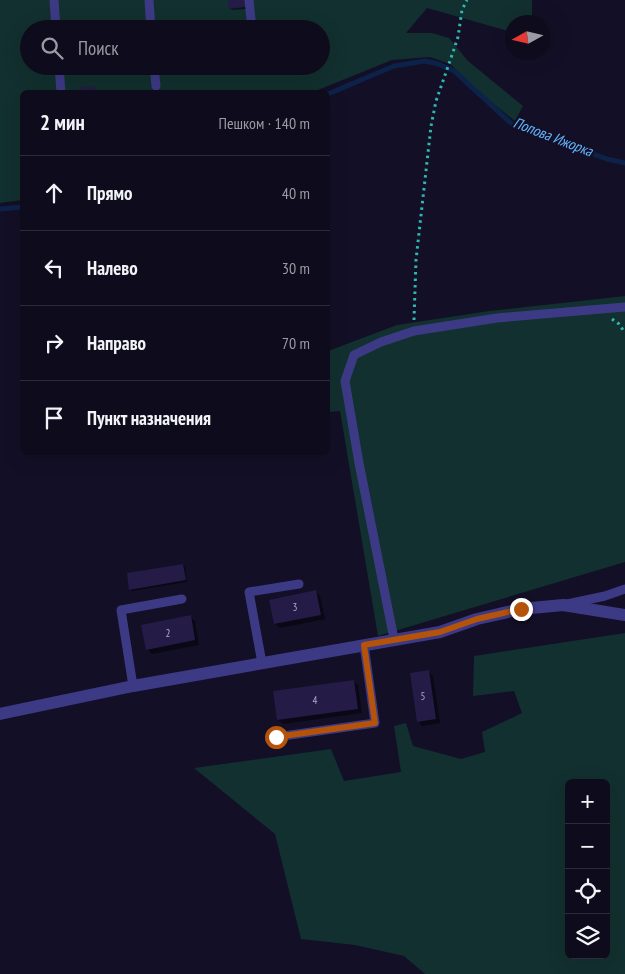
<!DOCTYPE html>
<html lang="ru">
<meta charset="utf-8">
<style>
body{margin:0;font-family:"PT Sans Narrow",sans-serif;background:#1c1929;color:#f1f3f6}
.controls{position:absolute;right:15px;bottom:15px;display:grid;overflow:hidden;border-radius:8px;box-shadow:0 5px 20px #0002}
.controls button{width:45px;height:45px;display:grid;place-items:center;padding:0;border:0;border-bottom:1px solid #2e2b3b;background:#0e0b1c;color:#f1f3f6;font:25px sans-serif}
.compass{position:absolute;left:505px;top:15px;width:45px;height:45px;border-radius:50%;background:#0e0b1c;box-shadow:0 5px 20px #0002;rotate:262deg}
.stop{position:absolute;width:15px;height:15px;margin:-11px;border:4px solid #b45309;border-radius:50%;background:#fff}
.stop.end{background:#b45309;border-color:#fff;box-shadow:0 1px 5px #0008}
.list{margin:0;padding:0;list-style:none}
h2{display:flex;justify-content:space-between;align-items:center;height:65px;margin:0;padding:0 20px;font-size:21px}
h2 small{font-size:16px;font-weight:400;color:#9b9ba3}
.list li{display:grid;grid-template-columns:32px 1fr auto;gap:15px;align-items:center;box-sizing:border-box;height:75px;padding:0 20px;border-top:1px solid #2e2b3b}
.list b{display:block;font-size:19px;white-space:nowrap}
.list em{font-size:16px;font-style:normal;color:#9b9ba3}
.icon{flex:none;width:28px;height:28px;fill:none;stroke:currentColor;stroke-width:2;stroke-linecap:round;stroke-linejoin:round}
.map{position:relative;flex:none;width:625px;height:974px;overflow:hidden}
.search{position:absolute;background:#0e0b1c;box-shadow:0 5px 20px #0002;left:20px;top:20px;width:310px;height:55px;display:flex;align-items:center;gap:12px;box-sizing:border-box;padding:0 18px;border-radius:28px;color:#9b9ba3;font-size:19px}
.panel{position:absolute;background:#0e0b1c;box-shadow:0 5px 20px #0002;left:20px;top:90px;width:310px;height:365px;border-radius:8px}
.map>svg:first-child{display:block}
.green{fill:#12302f;fill-rule:evenodd}
.shadow{fill:#0007}
.lines{fill:none;stroke-linecap:round;stroke-linejoin:round}
.stream{stroke:#0c2248;stroke-width:5}
.building{fill:#241b47}
.path{stroke:#2fb8b0;stroke-width:3;stroke-dasharray:2.5 4;stroke-linecap:butt}
.lane{stroke:#3d3a85;stroke-width:9}
.street{stroke:#3d3a85;stroke-width:12}
.route{stroke:#b45309;stroke-width:6}
.labels{text-anchor:middle;stroke-width:4.5;stroke-linejoin:round;paint-order:stroke}
.number-label{font-size:11px;fill:#aca6d1}
.water-label{font-size:15px;font-style:italic;fill:#62b6ff;stroke:#130f26}
</style>
<div class="map">
<svg width="625" height="974" viewBox="0 0 625 974">
<rect width="100%" height="100%" fill="#130f26"/>
<g class="green">
<path d="M0,0H532V22H512V32L427,8L406,33H432L449,38L468,61L523,106L515,121L481,94L450,64L430,57L392,60L313,92H22V200L0,203ZM29,29H321V66H29Z"/>
<polygon points="625,296 625,562 378,636 340,411 328,412 328,351 397,325 489,311"/>
<path d="M625,633V974H425L404,956L355,945L301,939L275,834L194,768L331,749L344,781L401,772L394,726L406,723L413,746L461,759L485,752L482,732L522,713L514,691L473,696L474,656ZM569,783H606V955H569Z"/>
</g>
<g class="shadow">
<polygon points="229,0 246,0 246,9 232,10 230,8"/>
<polygon points="93,87 98,92 80,92 80,89"/>
<polygon points="183,565 185,567 187,582 132,591 131,589"/>
<polygon points="316,592 320,596 325,619 280,628 275,624 271,601"/>
<polygon points="190,617 195,621 199,645 152,654 147,649"/>
<polygon points="429,672 433,676 440,723 422,726 418,721"/>
<polygon points="353,681 358,685 362,713 283,724 278,720"/>
</g>
<g class="lines">
<g class="stream">
<polyline points="328,94 394,66 425,61 438,64 454,71 513,125 607,159 625,163"/>
<polyline points="0,209 22,207"/>
</g>
</g>
<g class="building">
<polygon points="228,0 245,0 245,7 229,9"/>
<polygon points="94,86 95,92 79,92 79,88"/>
<polygon points="183,564 186,580 129,590 127,573"/>
<polygon points="316,590 321,615 274,624 269,600"/>
<polygon points="191,615 195,640 146,650 141,625"/>
<polygon points="429,670 436,719 417,722 410,673"/>
<polygon points="354,680 358,709 277,720 273,691"/>
</g>
<g class="lines">
<g class="path">
<polyline points="612,319 619,324 625,333"/>
<polyline points="414,320 416,260 431,126 436,101 451,58 458,37 462,10 467,0"/>
</g>
<g class="lane">
<polyline points="54,0 56,29"/>
<polyline points="149,0 151,29"/>
<polyline points="249,0 252,29"/>
<polyline points="59,66 61,92"/>
<polyline points="154,66 156,86"/>
<polyline points="567,604 605,596 625,589"/>
<polyline points="394,639 359,463 345,381 354,355 381,342 414,331 497,318 625,307"/>
<polyline points="262,663 249,592 299,584"/>
<polyline points="133,686 121,610 182,599"/>
<polyline points="276,737 375,723 364,645"/>
</g>
<polyline class="street" points="0,714 133,686 440,632 477,619 521,609 563,605 625,615"/>
</g>
<g class="lines">
<polyline class="route" points="276,737 375,723 364,645 440,632 477,619 521,609"/>
</g>
<g class="labels">
<g class="number-label">
<text x="295" y="611">3</text>
<text x="168" y="637">2</text>
<text x="423" y="700">5</text>
<text x="315" y="704">4</text>
</g>
<g class="water-label">
<text transform="translate(553 137) rotate(21)" y="5">Попова Ижорка</text>
</g>
</g>
</svg>
<div class="controls">
<button>+</button>
<button>−</button>
<button><svg class="icon" aria-label="locate" viewBox="0 0 24 24"><circle cx="12" cy="12" r="6"/><path d="M12 2v4M12 18v4M2 12h4M18 12h4"/></svg></button>
<button><svg class="icon" aria-label="layers" viewBox="0 0 24 24"><path d="M12 4l9 5-9 5-9-5zM3 14l9 5 9-5"/></svg></button>
</div>
<svg class="compass" viewBox="-18 -18 36 36"><path d="M0-13l5 13h-10z" fill="#e53935"/><path d="M0 13l5-13h-10z" fill="#9b9ba3"/></svg>
<div class="stop" style="left:276px;top:737px"></div>
<div class="stop end" style="left:521px;top:609px"></div>
<div class="search"><svg class="icon" aria-label="search" viewBox="0 0 24 24"><circle cx="10" cy="10" r="6"/><path d="M15 15l6 6"/></svg>Поиск</div>
<section class="panel">
<h2>2 мин<small>Пешком · 140 m</small></h2>
<ul class="list">
<li><svg class="icon" aria-label="ahead" viewBox="0 0 24 24"><path d="M12 20V5M6 11l6-6 6 6"/></svg><div><b>Прямо</b></div><em>40 m</em></li>
<li><svg class="icon" aria-label="left" viewBox="0 0 24 24"><path d="M17 20v-9H6M10 6l-5 5 5 5"/></svg><div><b>Налево</b></div><em>30 m</em></li>
<li><svg class="icon" aria-label="right" viewBox="0 0 24 24"><path d="M7 20v-9h11M14 6l5 5-5 5"/></svg><div><b>Направо</b></div><em>70 m</em></li>
<li><svg class="icon" aria-label="arrive" viewBox="0 0 24 24"><path d="M6 21V4h12l-3 4 3 4H6"/></svg><div><b>Пункт назначения</b></div></li>
</ul>
</section>
</div>
